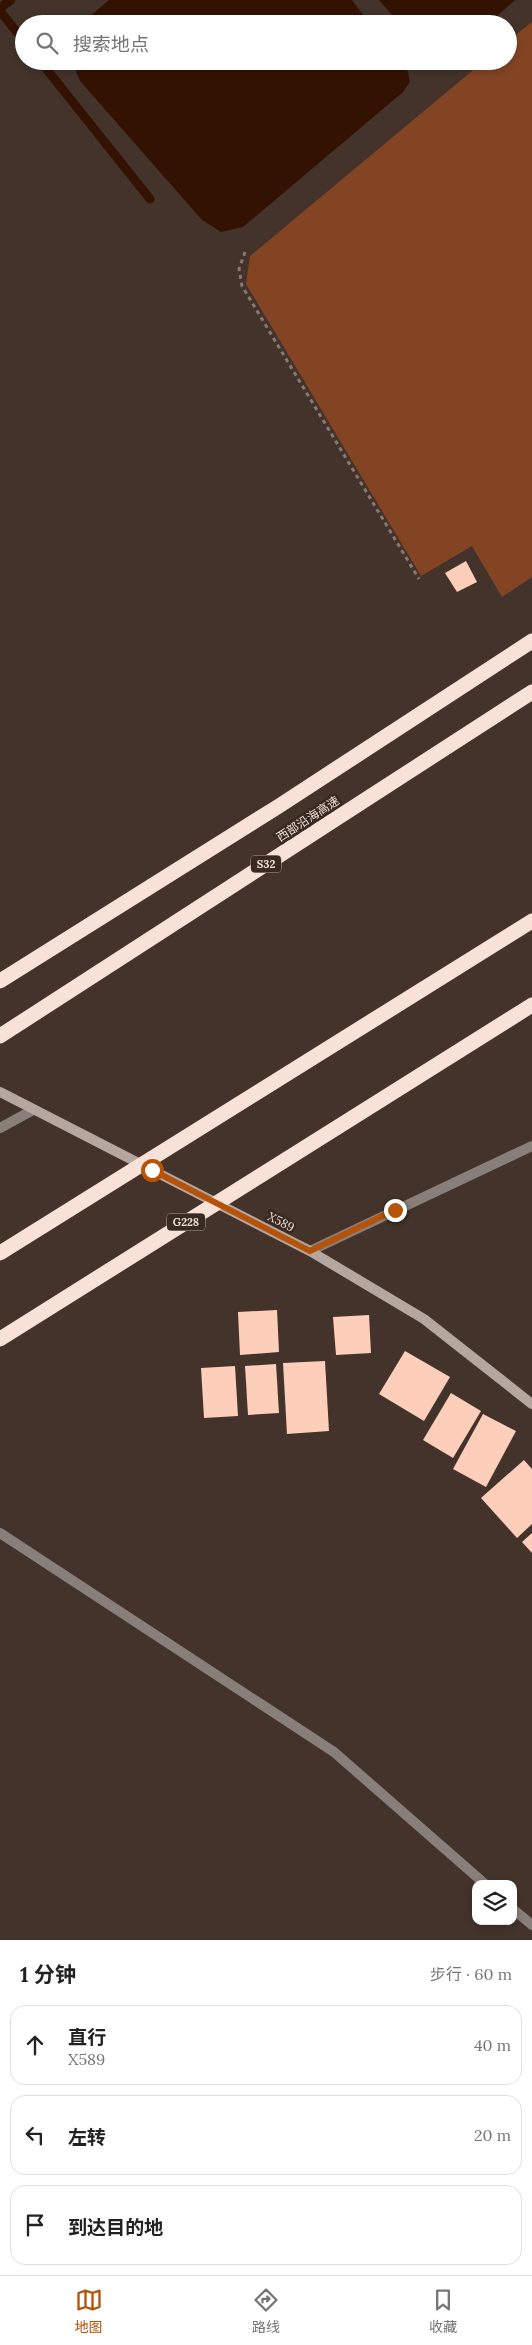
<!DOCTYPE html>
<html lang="zh">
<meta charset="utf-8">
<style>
body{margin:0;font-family:Lora,"Noto Sans SC",serif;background:#f2f2f2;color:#222}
.controls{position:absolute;right:15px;bottom:15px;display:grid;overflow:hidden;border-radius:10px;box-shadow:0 2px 8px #0003}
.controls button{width:45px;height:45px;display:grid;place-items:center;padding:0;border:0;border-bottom:1px solid #e0e0e0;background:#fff;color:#222;font:25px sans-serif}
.stop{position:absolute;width:15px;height:15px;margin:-11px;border:4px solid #b45309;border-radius:50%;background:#fff}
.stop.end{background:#b45309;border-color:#fff;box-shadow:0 1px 5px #0008}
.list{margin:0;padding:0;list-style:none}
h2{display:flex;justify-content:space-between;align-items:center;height:65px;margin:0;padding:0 20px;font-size:21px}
h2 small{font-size:16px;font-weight:400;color:#767676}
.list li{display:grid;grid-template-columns:32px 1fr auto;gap:15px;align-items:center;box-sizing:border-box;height:80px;margin:0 10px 10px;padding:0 10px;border:1px solid #e0e0e0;border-radius:15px}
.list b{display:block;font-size:19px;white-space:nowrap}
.list p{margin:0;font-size:16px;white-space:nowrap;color:#767676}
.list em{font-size:16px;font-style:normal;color:#767676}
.icon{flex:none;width:28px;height:28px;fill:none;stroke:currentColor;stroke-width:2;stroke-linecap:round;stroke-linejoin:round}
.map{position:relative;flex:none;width:532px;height:1940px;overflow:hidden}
.search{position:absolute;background:#fff;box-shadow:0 2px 8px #0003;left:15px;right:15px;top:15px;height:55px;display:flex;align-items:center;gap:12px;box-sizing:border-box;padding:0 18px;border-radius:28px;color:#767676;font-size:19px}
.sheet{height:335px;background:#fff}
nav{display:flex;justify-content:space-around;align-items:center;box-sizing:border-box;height:70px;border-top:1px solid #e0e0e0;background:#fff;font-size:14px;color:#767676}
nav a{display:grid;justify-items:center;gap:2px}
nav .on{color:#b45309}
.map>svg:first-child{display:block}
.green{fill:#834424}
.water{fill:#331202}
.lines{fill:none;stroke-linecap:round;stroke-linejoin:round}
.stream{stroke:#331202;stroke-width:9}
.building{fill:#fdceb9}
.path{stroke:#887a73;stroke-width:3;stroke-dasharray:4 4;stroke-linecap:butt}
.street{stroke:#887f7b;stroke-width:10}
.secondary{stroke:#b5a7a0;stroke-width:10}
.highway{stroke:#f8e2d8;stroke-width:15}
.route{stroke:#b45309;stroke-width:6}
.labels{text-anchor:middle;stroke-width:5;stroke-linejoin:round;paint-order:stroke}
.shield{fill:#392921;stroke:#b6a9a3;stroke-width:1}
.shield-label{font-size:11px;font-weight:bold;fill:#ebe0db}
.street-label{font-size:12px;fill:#ebe0db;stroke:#392921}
</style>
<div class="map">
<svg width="532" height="1940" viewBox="0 0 532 1940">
<rect width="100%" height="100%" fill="#43332b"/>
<polygon class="green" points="532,22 532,577 502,597 472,546 421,576 246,284 250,256 484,61 508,61 508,41"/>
<g class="water">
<polygon points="109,0 352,0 370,24 81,24"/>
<polygon points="379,0 515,0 488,24 400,24"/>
<polygon points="72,61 400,61 408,72 410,82 403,92 243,227 221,232 202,220 80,81"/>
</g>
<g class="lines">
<g class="stream">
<polyline points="0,8 11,0"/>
<polyline points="0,11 24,41"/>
<polyline points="40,61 150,199"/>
</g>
</g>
<g class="building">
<polygon points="466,561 477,582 457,592 445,573"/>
<polygon points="277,1310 279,1352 240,1355 238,1312"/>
<polygon points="369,1315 371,1353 336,1355 333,1317"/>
<polygon points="405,1351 450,1377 424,1421 379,1394"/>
<polygon points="325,1361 329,1431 287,1434 283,1363"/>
<polygon points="276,1364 279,1413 248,1415 245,1366"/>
<polygon points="235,1366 238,1416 204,1418 201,1368"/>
<polygon points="451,1393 481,1411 453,1458 423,1440"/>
<polygon points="483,1414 516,1431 486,1487 453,1469"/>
<polygon points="524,1460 532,1469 532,1524 517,1538 481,1498"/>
<polygon points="532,1533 532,1553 522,1542"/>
</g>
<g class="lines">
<polyline class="path" points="245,252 239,269 242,286 419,579"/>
<g class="street">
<polyline points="0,1128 33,1110"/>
<polyline points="310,1251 532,1146"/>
<polyline points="0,1533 334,1752 485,1884"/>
<polyline points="513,1909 532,1925"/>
</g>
<polyline class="secondary" points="0,1092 310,1251 424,1319 532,1404"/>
<g class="highway">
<polyline points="0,981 279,806 532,641"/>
<polyline points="0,1036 532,692"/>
<polyline points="0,1253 532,921"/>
<polyline points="0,1339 532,1005"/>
</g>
</g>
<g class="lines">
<polyline class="route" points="152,1170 310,1251 395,1210"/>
</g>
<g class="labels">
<g class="shield">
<rect x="251" y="855.5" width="30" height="17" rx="4"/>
<rect x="167" y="1213.5" width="38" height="17" rx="4"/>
</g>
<g class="shield-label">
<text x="266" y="868">S32</text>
<text x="186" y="1226">G228</text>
</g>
<g class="street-label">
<text transform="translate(308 819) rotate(-33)" y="4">西部沿海高速</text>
<text transform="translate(281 1222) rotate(27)" y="4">X589</text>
</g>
</g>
</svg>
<div class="controls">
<button><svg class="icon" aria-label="layers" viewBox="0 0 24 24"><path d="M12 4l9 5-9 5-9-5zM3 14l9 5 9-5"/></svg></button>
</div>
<div class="stop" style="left:152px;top:1170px"></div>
<div class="stop end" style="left:395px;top:1210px"></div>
<div class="search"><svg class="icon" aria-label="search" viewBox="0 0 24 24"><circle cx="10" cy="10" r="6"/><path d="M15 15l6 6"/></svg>搜索地点</div>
</div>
<section class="sheet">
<h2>1 分钟<small>步行 · 60 m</small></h2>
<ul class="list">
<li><svg class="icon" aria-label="ahead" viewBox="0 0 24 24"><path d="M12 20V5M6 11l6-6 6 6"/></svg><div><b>直行</b><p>X589</p></div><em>40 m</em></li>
<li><svg class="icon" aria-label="left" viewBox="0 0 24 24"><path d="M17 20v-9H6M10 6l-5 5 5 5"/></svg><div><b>左转</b></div><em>20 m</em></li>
<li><svg class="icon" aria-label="arrive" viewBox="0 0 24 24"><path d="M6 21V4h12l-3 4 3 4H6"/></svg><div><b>到达目的地</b></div></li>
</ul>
</section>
<nav>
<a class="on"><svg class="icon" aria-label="map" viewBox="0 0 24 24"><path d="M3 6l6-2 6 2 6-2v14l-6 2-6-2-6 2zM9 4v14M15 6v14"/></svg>地图</a>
<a><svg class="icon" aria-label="directions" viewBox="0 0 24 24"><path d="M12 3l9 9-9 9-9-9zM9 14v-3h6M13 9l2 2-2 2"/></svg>路线</a>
<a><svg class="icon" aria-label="saved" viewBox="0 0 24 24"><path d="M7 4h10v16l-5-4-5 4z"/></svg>收藏</a>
</nav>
